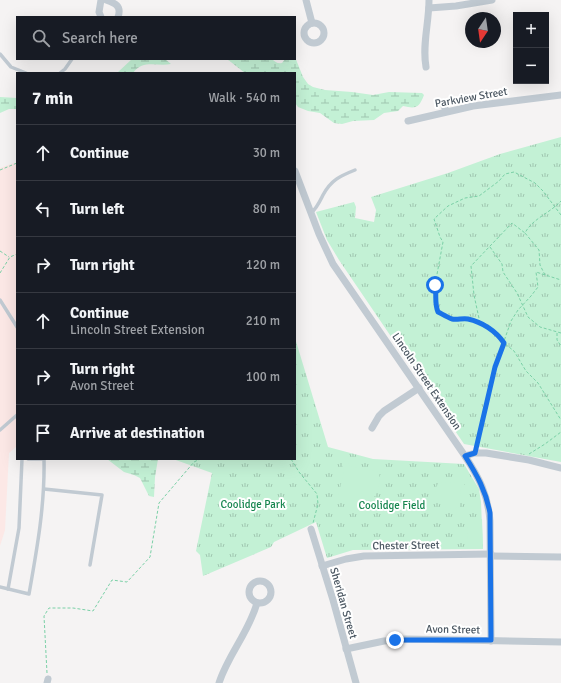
<!DOCTYPE html>
<meta charset="utf-8">
<style>
body{margin:0;font-family:Signika,sans-serif;background:#20242c;color:#f1f3f6}
.controls{position:absolute;right:12px;top:12px;display:grid;overflow:hidden;border-radius:0px;box-shadow:0 4px 16px #0002}
.controls button{width:36px;height:36px;display:grid;place-items:center;padding:0;border:0;border-bottom:1px solid #363941;background:#171b24;color:#f1f3f6;font:20px sans-serif}
.compass{position:absolute;left:465px;top:12px;width:36px;height:36px;border-radius:50%;background:#171b24;box-shadow:0 4px 16px #0002;rotate:193deg}
.stop{position:absolute;width:12px;height:12px;margin:-9px;border:3px solid #1a73e8;border-radius:50%;background:#fff}
.stop.end{background:#1a73e8;border-color:#fff;box-shadow:0 1px 4px #0008}
.list{margin:0;padding:0;list-style:none}
h2{display:flex;justify-content:space-between;align-items:center;height:52px;margin:0;padding:0 16px;font-size:17px}
h2 small{font-size:13px;font-weight:400;color:#9ea1a6}
.list li{display:grid;grid-template-columns:26px 1fr auto;gap:12px;align-items:center;box-sizing:border-box;height:56px;padding:0 16px;border-top:1px solid #363941}
.list b{display:block;font-size:15px;white-space:nowrap}
.list p{margin:0;font-size:13px;white-space:nowrap;color:#9ea1a6}
.list em{font-size:13px;font-style:normal;color:#9ea1a6}
.icon{flex:none;width:22px;height:22px;fill:none;stroke:currentColor;stroke-width:2;stroke-linecap:round;stroke-linejoin:round}
.map{position:relative;flex:none;width:561px;height:683px;overflow:hidden}
.search{position:absolute;background:#171b24;box-shadow:0 4px 16px #0002;left:16px;top:16px;width:280px;height:44px;display:flex;align-items:center;gap:10px;box-sizing:border-box;padding:0 14px;border-radius:0px;color:#9ea1a6;font-size:15px}
.panel{position:absolute;background:#171b24;box-shadow:0 4px 16px #0002;left:16px;top:72px;width:280px;height:388px;border-radius:0px}
.map>svg:first-child{display:block}
.medical{fill:#fce8e6}
.wetland{fill:url(#wetland-marsh)}
.park{fill:url(#park-tufts)}
.pitch{fill:#c3f1d5}
.lines{fill:none;stroke-linecap:round;stroke-linejoin:round}
.path{stroke:#7ad0a6;stroke-width:1;stroke-dasharray:3 2;stroke-linecap:butt}
.lane{stroke:#c1cad2;stroke-width:3.5}
.street{stroke:#c1cad2;stroke-width:7}
.route{stroke:#1a73e8;stroke-width:5}
.labels{text-anchor:middle;stroke-width:4;stroke-linejoin:round;paint-order:stroke}
.street-label{font-size:11px;fill:#4a5661;stroke:#fff}
.park-label{font-size:11px;fill:#17864f;stroke:#fff}
</style>
<div class="map">
<svg width="561" height="683" viewBox="0 0 561 683">
<defs>
<pattern id="wetland-marsh" width="20" height="14" patternUnits="userSpaceOnUse"><rect width="20" height="14" fill="#c3f1d5"/><path d="M1 5h8M5 5V1M11 12h8M15 12V8" fill="none" stroke="#a0c6b0"/></pattern>
<pattern id="park-tufts" width="24" height="20" patternUnits="userSpaceOnUse"><rect width="24" height="20" fill="#c3f1d5"/><path d="M3 7l-1-3M5 7V3M7 7l1-3M15 17l-1-3M17 17v-4M19 17l1-3" fill="none" stroke="#a0c6b0"/></pattern>
</defs>
<rect width="100%" height="100%" fill="#f5f3f3"/>
<polygon class="medical" points="17,162 17,446 9,453 5,530 0,546 0,168"/>
<g class="wetland">
<path d="M295,57L303,77L308,84L313,87L325,90L352,92L373,95L389,92L422,93L424,95C419,108 416,109 403,106L398,111L384,113L374,120L353,121L342,124L334,123L320,113L308,111L298,107L295,103V73H245L227,59H272C275,62 278,64 282,63L285,59H295Z"/>
<path d="M132,59H165L171,64C157,67 143,59 133,73H117Z"/>
<polygon points="0,97 17,98 17,109 9,109 0,113"/>
<polygon points="107,459 158,459 155,477 154,497 149,496 140,478 134,475 124,472"/>
</g>
<g class="park">
<polygon points="561,137 561,462 464,444 339,260 327,240 316,212 354,202 356,207 355,218 374,222 376,210 371,197 448,173 500,154"/>
<polygon points="295,338 328,447 373,459 464,464 479,489 481,502 483,549 353,550 327,558 316,522 274,542 271,547 203,576 200,555 196,551 212,473 173,459 295,459"/>
</g>
<g class="pitch">
<path d="M345,461L348,463L350,466L379,472C383,493 370,510 347,504C344,503 341,502 339,499C338,497 339,493 339,490L340,489L344,470L342,465Z"/>
<path d="M460,480L464,481V487L461,488L460,507C442,513 428,498 439,482L457,483Z"/>
<polygon points="467,519 482,519 483,549 468,549"/>
</g>
<g class="lines">
<g class="path">
<polyline points="0,170 17,163"/>
<polyline points="561,215 543,191 535,183 514,172 505,174 499,181 479,196 465,198 448,206 434,219 440,237 443,242 435,285 437,293 435,306 438,312 452,319 467,319 488,327 496,335 501,338 504,343 514,351 526,371 538,383 561,420"/>
<polyline points="490,247 502,264 503,272 517,293 528,317 540,327 561,333"/>
<polyline points="0,251 9,257"/>
<polyline points="0,273 10,257 17,254"/>
<path d="M545,275L540,265L539,250L525,233C532,219 550,213 561,201"/>
<polyline points="480,323 474,295 471,266 512,223 525,233"/>
<polyline points="557,333 557,340 561,346"/>
<polyline points="476,446 495,367 511,321 518,310 531,296 538,287 536,272 561,280"/>
<polyline points="529,454 545,444 561,432"/>
<polyline points="291,459 299,472 317,494 318,504 313,523"/>
<polyline points="47,673 44,616 49,608 73,608 93,611 112,580 127,582 150,557 159,503 194,462 200,459"/>
</g>
<g class="lane">
<polyline points="0,54 11,67 26,73"/>
<polyline points="60,73 65,69 72,59"/>
<path d="M311,213C317,208 320,201 323,195C331,180 340,176 355,170"/>
<polyline points="0,300 17,327"/>
<polyline points="0,430 17,415"/>
<polyline points="44,489 102,495 90,565"/>
<path d="M0,587L29,594C37,549 45,505 44,459H28"/>
<polyline points="8,589 19,528 22,459"/>
</g>
<g class="street">
<polyline points="101,0 99,12 101,17"/>
<path d="M106,0C115,3 122,6 118,17"/>
<polyline points="306,0 312,23"/>
<polyline points="429,8 456,6 492,0"/>
<circle cx="314" cy="33" r="10"/>
<path d="M426,67C422,45 429,23 429,0"/>
<polyline points="443,103 446,111"/>
<polyline points="408,121 473,106 561,95"/>
<path d="M295,171L319,234L333,264L465,456C479,478 488,494 490,521L491,641"/>
<polyline points="372,428 379,416 384,411 419,388"/>
<polyline points="465,456 475,453 486,453 529,460 561,468"/>
<polyline points="311,529 333,600 356,683"/>
<polyline points="491,556 561,557"/>
<polyline points="322,566 346,559 364,556 491,554"/>
<circle cx="260" cy="592" r="11"/>
<polyline points="346,649 384,641 406,639 561,642"/>
<polyline points="47,683 48,679"/>
<path d="M219,683C228,655 249,632 257,603"/>
</g>
</g>
<g class="lines">
<path class="route" d="M395,640H491L490,513C486,491 477,475 465,456L475,453L495,367L504,343C496,331 482,322 468,319C463,318 457,320 452,319C447,317 442,314 438,312C434,303 437,294 435,285"/>
</g>
<g class="labels">
<g class="street-label">
<text transform="translate(471 97) rotate(-10)" y="4">Parkview Street</text>
<text transform="translate(427 381) rotate(56)" y="4">Lincoln Street Extension</text>
<text transform="translate(406 545) rotate(-1)" y="4">Chester Street</text>
<text transform="translate(344 603) rotate(74)" y="4">Sheridan Street</text>
<text transform="translate(453 629) rotate(1)" y="4">Avon Street</text>
</g>
<g class="park-label">
<text x="253" y="508">Coolidge Park</text>
<text x="392" y="509">Coolidge Field</text>
</g>
</g>
</svg>
<div class="controls">
<button>+</button>
<button>−</button>
</div>
<svg class="compass" viewBox="-18 -18 36 36"><path d="M0-13l5 13h-10z" fill="#e53935"/><path d="M0 13l5-13h-10z" fill="#9ea1a6"/></svg>
<div class="stop" style="left:435px;top:285px"></div>
<div class="stop end" style="left:395px;top:640px"></div>
<div class="search"><svg class="icon" aria-label="search" viewBox="0 0 24 24"><circle cx="10" cy="10" r="6"/><path d="M15 15l6 6"/></svg>Search here</div>
<section class="panel">
<h2>7 min<small>Walk · 540 m</small></h2>
<ul class="list">
<li><svg class="icon" aria-label="ahead" viewBox="0 0 24 24"><path d="M12 20V5M6 11l6-6 6 6"/></svg><div><b>Continue</b></div><em>30 m</em></li>
<li><svg class="icon" aria-label="left" viewBox="0 0 24 24"><path d="M17 20v-9H6M10 6l-5 5 5 5"/></svg><div><b>Turn left</b></div><em>80 m</em></li>
<li><svg class="icon" aria-label="right" viewBox="0 0 24 24"><path d="M7 20v-9h11M14 6l5 5-5 5"/></svg><div><b>Turn right</b></div><em>120 m</em></li>
<li><svg class="icon" aria-label="ahead" viewBox="0 0 24 24"><path d="M12 20V5M6 11l6-6 6 6"/></svg><div><b>Continue</b><p>Lincoln Street Extension</p></div><em>210 m</em></li>
<li><svg class="icon" aria-label="right" viewBox="0 0 24 24"><path d="M7 20v-9h11M14 6l5 5-5 5"/></svg><div><b>Turn right</b><p>Avon Street</p></div><em>100 m</em></li>
<li><svg class="icon" aria-label="arrive" viewBox="0 0 24 24"><path d="M6 21V4h12l-3 4 3 4H6"/></svg><div><b>Arrive at destination</b></div></li>
</ul>
</section>
</div>
